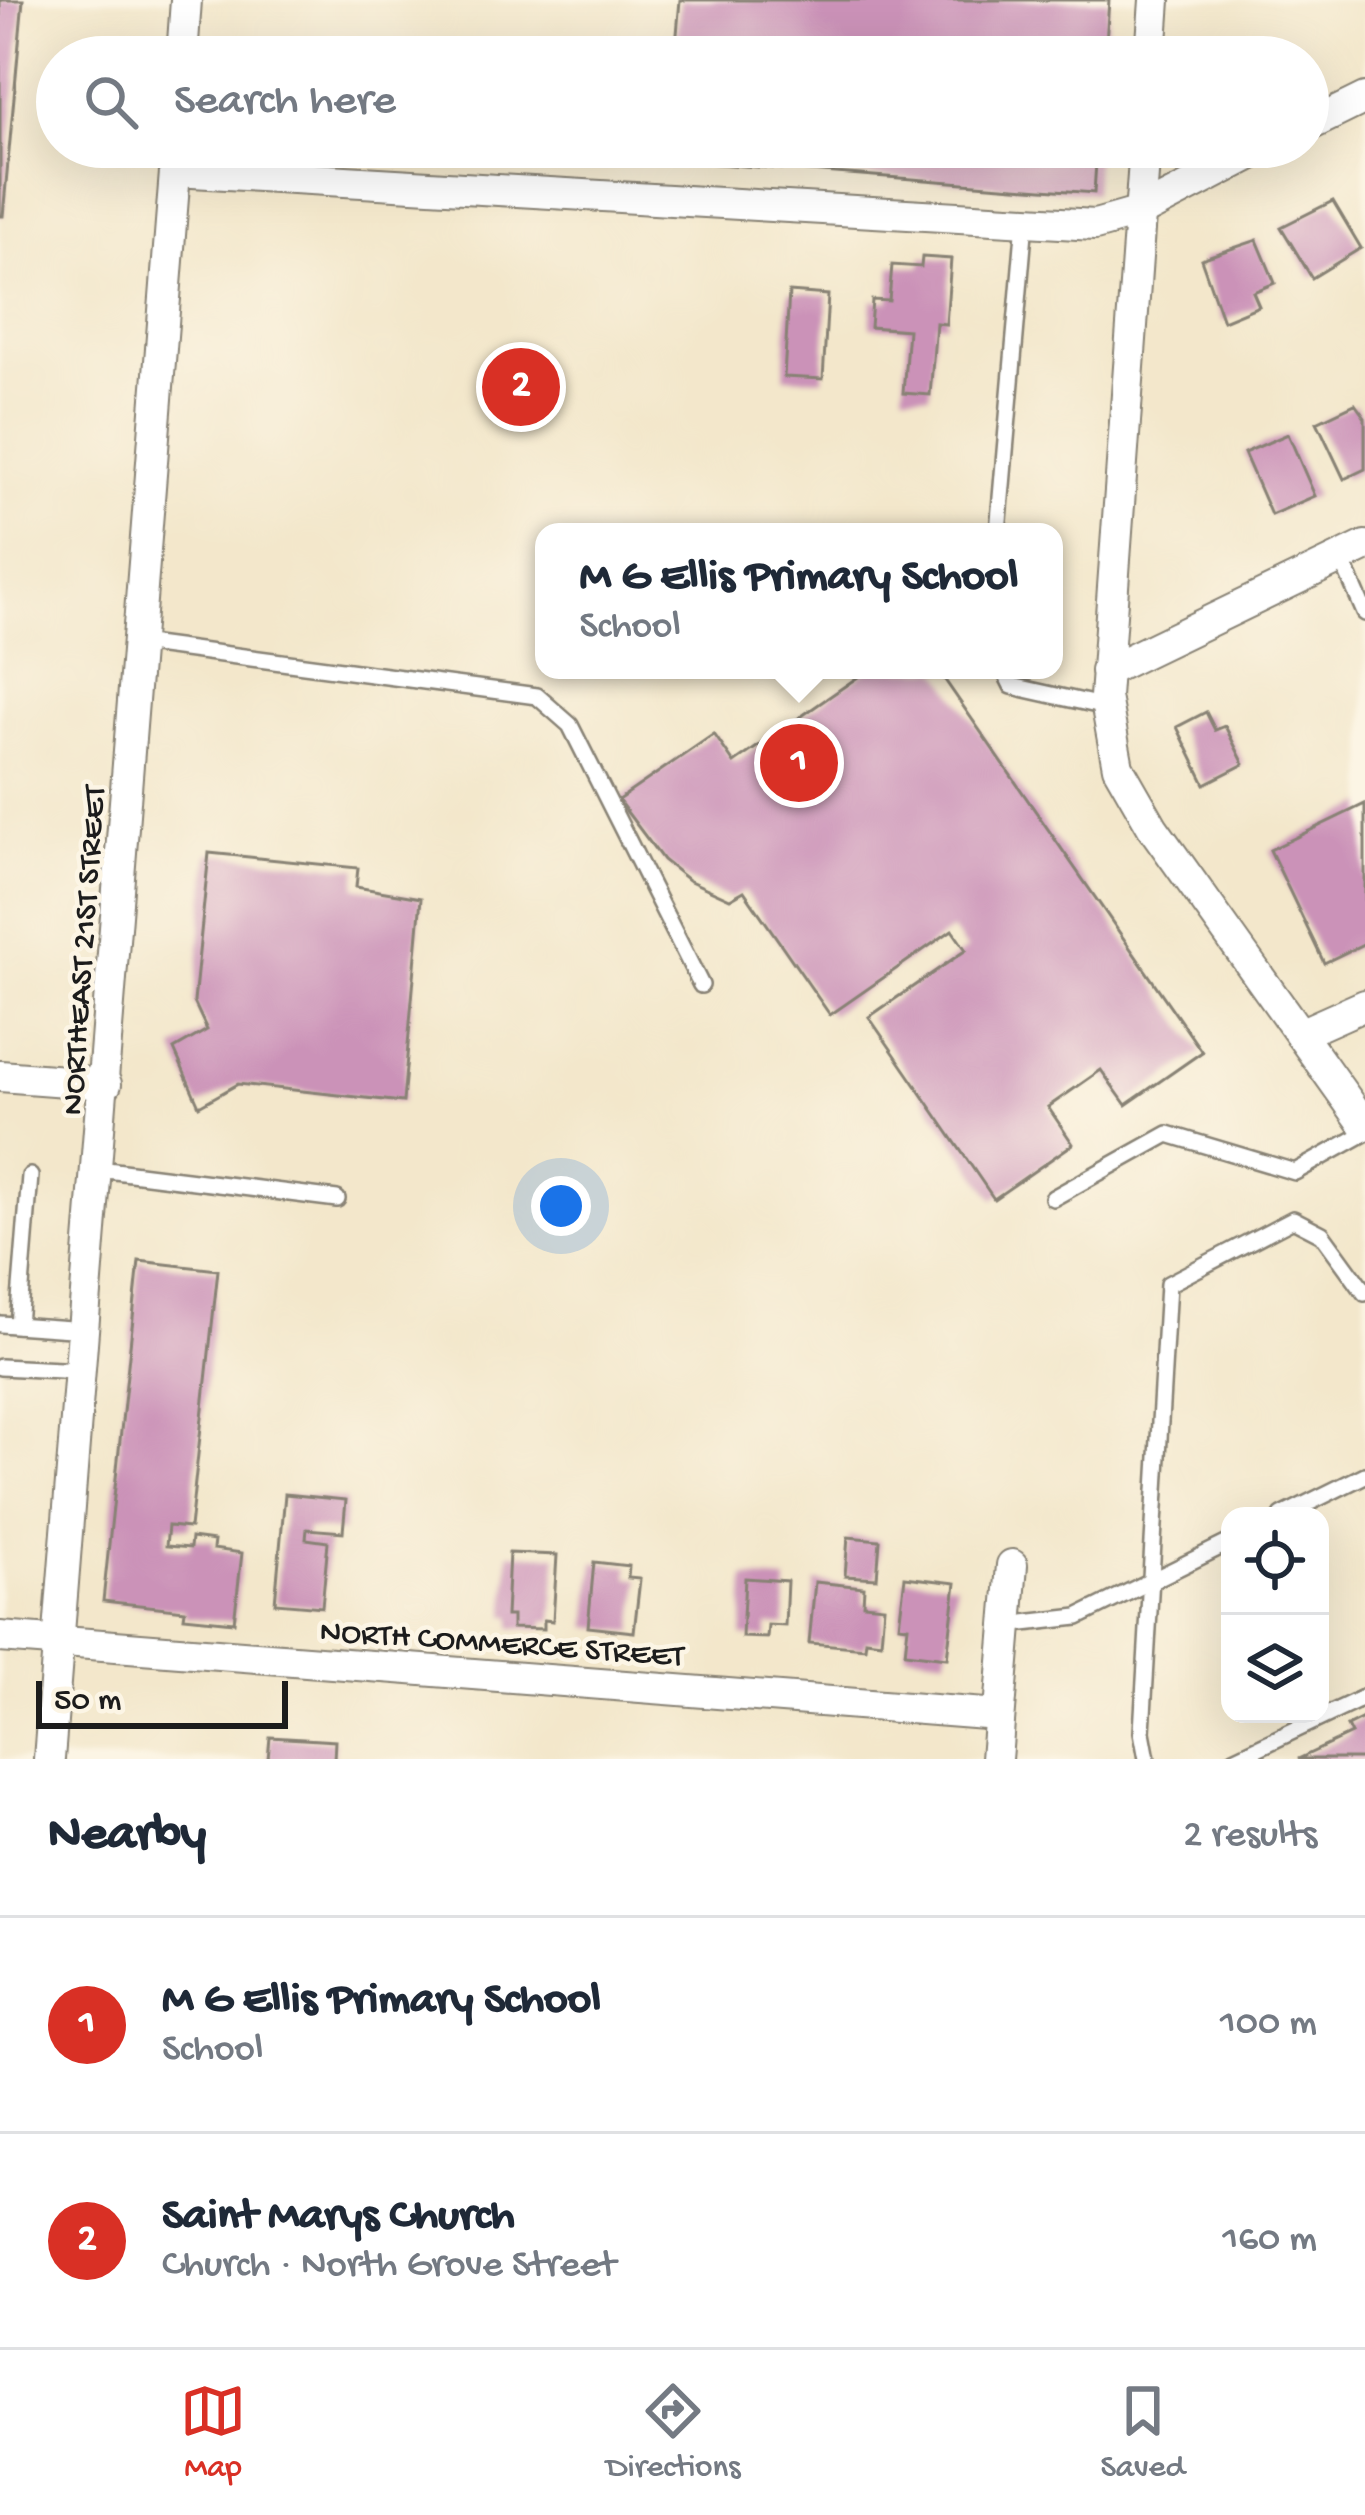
<!DOCTYPE html>
<meta charset="utf-8">
<style>
body{margin:0;font-family:"Gochi Hand",sans-serif;background:#f6f6f7;color:#1f2937}
.controls{position:absolute;right:36px;bottom:36px;display:grid;overflow:hidden;border-radius:24px;box-shadow:0 12px 48px #0002}
.controls button{width:108px;height:108px;display:grid;place-items:center;padding:0;border:0;border-bottom:3px solid #e0e1e3;background:#fff;color:#1f2937;font:60px sans-serif}
.scale{position:absolute;left:36px;bottom:30px;width:252px;box-sizing:border-box;padding-left:12px;border:6px solid #1c1c1c;border-top:0;font-size:33px;line-height:42px;white-space:nowrap;color:#1c1c1c;-webkit-text-stroke:9px #fcf5e5;paint-order:stroke}
.you{position:absolute;left:561px;top:1206px;width:42px;height:42px;margin:-30px;border:9px solid #fff;border-radius:50%;background:#1a73e8;box-shadow:0 0 0 18px #1a73e833}
.badge{display:grid;place-items:center;width:78px;height:78px;border-radius:50%;background:#d93025;color:#fff;font-size:39px;font-weight:700}
.pin{position:absolute;translate:-50% -50%;border:6px solid #fff;box-shadow:0 3px 12px #0006}
.popup{position:absolute;left:535px;top:523px;width:528px;height:156px;box-sizing:border-box;display:grid;place-content:center;border-radius:24px;background:#fff;filter:drop-shadow(0 3px 9px #0005);font-size:39px;white-space:nowrap;color:#747a83}
.popup b{font-size:45px;color:#1f2937}
.popup::after{content:'';position:absolute;left:50%;top:100%;margin-left:-24px;border:24px solid transparent;border-top-color:#fff}
.list{margin:0;padding:0;list-style:none}
h2{display:flex;justify-content:space-between;align-items:center;height:156px;margin:0;padding:0 48px;font-size:51px}
h2 small{font-size:39px;font-weight:400;color:#747a83}
.list li{display:grid;grid-template-columns:78px 1fr auto;gap:36px;align-items:center;box-sizing:border-box;height:216px;padding:0 48px;border-top:3px solid #e0e1e3}
.list b{display:block;font-size:45px;white-space:nowrap}
.list p{margin:0;font-size:39px;white-space:nowrap;color:#747a83}
.list em{font-size:39px;font-style:normal;color:#747a83}
.icon{flex:none;width:66px;height:66px;fill:none;stroke:currentColor;stroke-width:2;stroke-linecap:round;stroke-linejoin:round}
.map{position:relative;flex:none;width:1365px;height:1759px;overflow:hidden}
.search{position:absolute;background:#fff;box-shadow:0 12px 48px #0002;left:36px;right:36px;top:36px;height:132px;display:flex;align-items:center;gap:30px;box-sizing:border-box;padding:0 42px;border-radius:66px;color:#747a83;font-size:45px}
.sheet{height:588px;background:#fff}
nav{display:flex;justify-content:space-around;align-items:center;box-sizing:border-box;height:168px;border-top:3px solid #e0e1e3;background:#fff;font-size:33px;color:#747a83}
nav a{display:grid;justify-items:center;gap:6px}
nav .on{color:#d93025}
.map>svg:first-child{display:block}
.building{fill:#cb92b8}
.lines{fill:none;stroke-linecap:round;stroke-linejoin:round}
.service-casing{stroke:#888274;stroke-width:20}
.minor-casing{stroke:#888274;stroke-width:34}
.service{stroke:#fff;stroke-width:15}
.minor{stroke:#fff;stroke-width:30}
.labels{text-anchor:middle;stroke-width:9;stroke-linejoin:round;paint-order:stroke}
.street-label{font-size:33px;fill:#1c1c1c;stroke:#fcf5e5}
</style>
<div class="map">
<svg width="1365" height="1759" viewBox="0 0 1365 1759">
<rect width="100%" height="100%" fill="#fcf5e5"/>
<filter id="ink" filterUnits="userSpaceOnUse"><feTurbulence type="fractalNoise" baseFrequency=".00833" numOctaves="2"/><feDisplacementMap in="SourceGraphic" scale="24" xChannelSelector="R" yChannelSelector="G"/><feConvolveMatrix kernelMatrix="1 2 1 2 8 2 1 2 1" color-interpolation-filters="sRGB"/></filter>
<filter id="wash" filterUnits="userSpaceOnUse"><feTurbulence type="fractalNoise" baseFrequency=".004" numOctaves="4" result="noise"/><feDisplacementMap in="SourceGraphic" scale="48" xChannelSelector="R" yChannelSelector="G"/><feGaussianBlur stdDeviation="2.7" result="paint"/><feColorMatrix in="noise" values="0 0 0 0 0 0 0 0 0 0 0 0 0 0 0 0 0 1.4 0 .05"/><feComposite in="paint" operator="in"/></filter>
<g filter="url(#wash)">
<rect width="100%" height="100%" fill="#f3e7cb"/>
<g id="blocks">
<g class="building">
<polygon points="0,0 23,0 3,216 0,216"/>
<polygon points="680,0 1109,0 1105,57 675,57"/>
<polygon points="668,147 1097,147 1094,193 667,160"/>
<polygon points="1333,201 1361,248 1312,278 1281,227"/>
<polygon points="1257,240 1275,283 1253,292 1259,306 1223,321 1201,259"/>
<polygon points="922,257 951,259 946,324 936,323 930,395 903,393 908,330 870,327 872,300 889,301 892,265 921,267"/>
<polygon points="789,292 828,295 823,379 784,377"/>
<polygon points="1355,404 1365,418 1365,469 1344,479 1317,422"/>
<polygon points="1288,434 1315,496 1271,515 1244,453"/>
<polygon points="868,670 938,670 1202,1052 1126,1105 1101,1070 1048,1107 1073,1144 994,1199 869,1017 966,950 952,930 830,1015 744,891 730,899 688,880 663,860 618,800 714,734 734,763"/>
<polygon points="1206,712 1215,730 1225,726 1244,764 1205,784 1177,727"/>
<polygon points="1365,804 1365,943 1324,963 1270,850"/>
<polygon points="209,853 358,868 356,887 421,898 403,1102 238,1084 199,1106 174,1049 207,1030 194,1002"/>
<polygon points="139,1261 218,1270 190,1528 168,1526 166,1546 190,1548 191,1538 214,1541 213,1549 242,1553 234,1622 184,1617 185,1610 103,1601"/>
<polygon points="285,1494 346,1500 343,1532 307,1529 306,1539 328,1542 322,1607 275,1603"/>
<polygon points="848,1537 880,1540 877,1578 845,1576"/>
<polygon points="509,1553 557,1555 553,1621 544,1620 544,1629 512,1628 512,1616 506,1616"/>
<polygon points="594,1562 629,1566 628,1578 640,1579 634,1632 588,1627"/>
<polygon points="905,1577 956,1583 947,1658 905,1653 908,1626 899,1625"/>
<polygon points="745,1578 787,1581 785,1626 768,1625 767,1638 742,1637"/>
<polygon points="815,1582 864,1587 863,1604 884,1606 881,1642 866,1640 865,1648 809,1643"/>
<polygon points="1365,1717 1365,1759 1298,1759 1351,1734 1347,1726"/>
<polygon points="270,1737 335,1741 334,1759 268,1759"/>
</g>
</g>
</g>
<g filter="url(#ink)">
<use href="#blocks" fill-opacity="0" stroke="#888274" stroke-width="3"/>
<g class="lines">
<g class="service-casing">
<g id="service">
<polyline points="998,532 1025,221"/>
<polyline points="1341,558 1365,613"/>
<polyline points="139,643 537,696 570,725 701,985"/>
<polyline points="1004,670 1012,686 1106,707"/>
<polyline points="99,1169 337,1199"/>
<polyline points="1053,1198 1168,1134 1295,1172 1365,1133"/>
<polyline points="0,1324 85,1330"/>
<polyline points="18,1325 30,1176"/>
<polyline points="0,1367 81,1371"/>
<polyline points="1282,1516 1365,1475"/>
<polyline points="1006,1625 1078,1617 1230,1542"/>
<polyline points="1147,1759 1142,1732 1168,1284 1293,1219 1322,1234 1365,1293"/>
<polyline points="1234,1759 1365,1697"/>
</g>
</g>
<g class="minor-casing">
<g id="minor">
<polyline points="182,57 186,0"/>
<polyline points="1151,57 1155,0"/>
<polyline points="1308,126 1365,98"/>
<polyline points="1145,147 1105,697 1118,767 1153,828 1365,1125"/>
<polyline points="175,171 1095,225 1141,212 1266,147"/>
<polyline points="1106,671 1365,546"/>
<polyline points="1300,1034 1365,1005"/>
<polyline points="0,1076 106,1084"/>
<polyline points="0,1637 998,1715"/>
<polyline points="49,1759 177,147"/>
<polyline points="996,1759 1012,1565"/>
</g>
</g>
<use href="#service" class="service"/>
<use href="#minor" class="minor"/>
</g>
</g>
<g class="labels">
<g class="street-label">
<text transform="translate(80 950) rotate(-86)" y="12">NORTHEAST 21ST STREET</text>
<text transform="translate(502 1640) rotate(4)" y="12">NORTH COMMERCE STREET</text>
</g>
</g>
</svg>
<div class="controls">
<button><svg class="icon" aria-label="locate" viewBox="0 0 24 24"><circle cx="12" cy="12" r="6"/><path d="M12 2v4M12 18v4M2 12h4M18 12h4"/></svg></button>
<button><svg class="icon" aria-label="layers" viewBox="0 0 24 24"><path d="M12 4l9 5-9 5-9-5zM3 14l9 5 9-5"/></svg></button>
</div>
<div class="scale">50 m</div>
<div class="you"></div>
<div class="pin badge" style="left:799px;top:763px">1</div>
<div class="popup"><b>M G Ellis Primary School</b>School</div>
<div class="pin badge" style="left:521px;top:387px">2</div>
<div class="search"><svg class="icon" aria-label="search" viewBox="0 0 24 24"><circle cx="10" cy="10" r="6"/><path d="M15 15l6 6"/></svg>Search here</div>
</div>
<section class="sheet">
<h2>Nearby<small>2 results</small></h2>
<ul class="list">
<li><span class="badge">1</span><div><b>M G Ellis Primary School</b><p>School</p></div><em>100 m</em></li>
<li><span class="badge">2</span><div><b>Saint Marys Church</b><p>Church · North Grove Street</p></div><em>160 m</em></li>
</ul>
</section>
<nav>
<a class="on"><svg class="icon" aria-label="map" viewBox="0 0 24 24"><path d="M3 6l6-2 6 2 6-2v14l-6 2-6-2-6 2zM9 4v14M15 6v14"/></svg>Map</a>
<a><svg class="icon" aria-label="directions" viewBox="0 0 24 24"><path d="M12 3l9 9-9 9-9-9zM9 14v-3h6M13 9l2 2-2 2"/></svg>Directions</a>
<a><svg class="icon" aria-label="saved" viewBox="0 0 24 24"><path d="M7 4h10v16l-5-4-5 4z"/></svg>Saved</a>
</nav>
